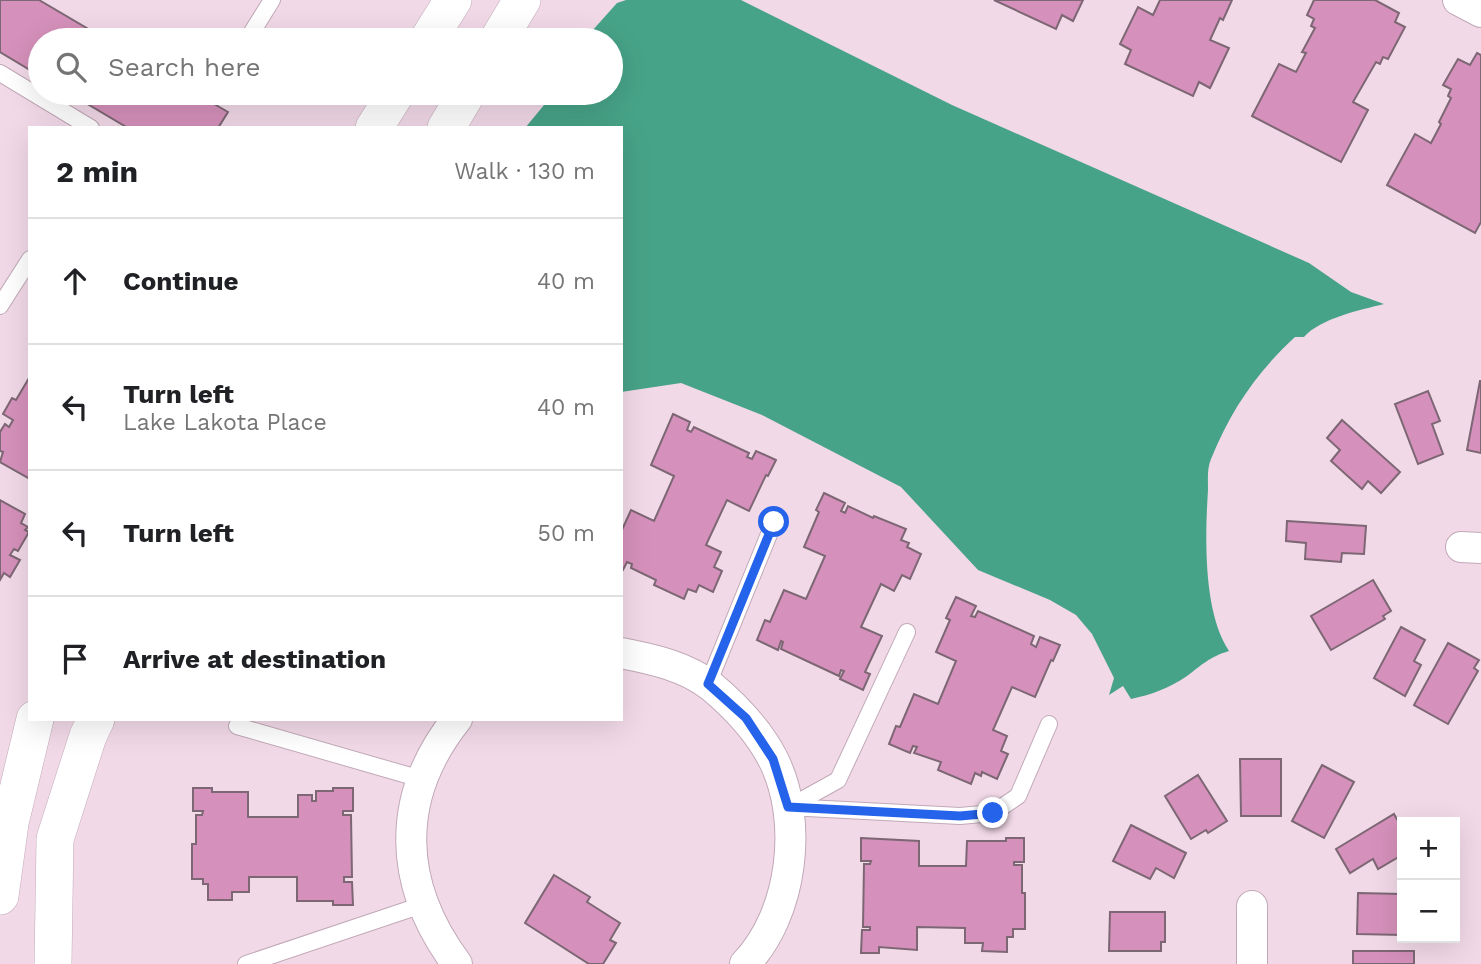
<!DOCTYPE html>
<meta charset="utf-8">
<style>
body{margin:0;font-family:"Work Sans",sans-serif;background:#f2f2f2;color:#202124}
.controls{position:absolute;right:21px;bottom:21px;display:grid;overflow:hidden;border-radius:0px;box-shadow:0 7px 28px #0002}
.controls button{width:63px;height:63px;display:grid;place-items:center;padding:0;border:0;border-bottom:2px solid #e0e0e0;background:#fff;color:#202124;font:35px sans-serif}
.stop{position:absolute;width:21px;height:21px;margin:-16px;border:5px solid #2563eb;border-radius:50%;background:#fff}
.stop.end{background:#2563eb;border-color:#fff;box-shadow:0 2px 7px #0008}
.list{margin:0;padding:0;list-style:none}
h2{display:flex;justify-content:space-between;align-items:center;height:91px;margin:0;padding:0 28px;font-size:30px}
h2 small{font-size:23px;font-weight:400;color:#757577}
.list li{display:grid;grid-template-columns:46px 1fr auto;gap:21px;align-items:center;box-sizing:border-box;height:126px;padding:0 28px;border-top:2px solid #e0e0e0}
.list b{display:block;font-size:26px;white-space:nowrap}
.list p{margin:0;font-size:23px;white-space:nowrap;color:#757577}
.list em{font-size:23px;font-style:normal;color:#757577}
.icon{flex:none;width:38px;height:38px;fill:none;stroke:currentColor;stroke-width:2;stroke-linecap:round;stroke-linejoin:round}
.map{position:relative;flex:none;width:1481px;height:964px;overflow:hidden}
.search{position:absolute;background:#fff;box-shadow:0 7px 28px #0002;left:28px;top:28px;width:595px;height:77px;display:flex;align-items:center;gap:18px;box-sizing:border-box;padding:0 24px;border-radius:38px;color:#757577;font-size:26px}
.panel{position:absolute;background:#fff;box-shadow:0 7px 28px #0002;left:28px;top:126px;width:595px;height:595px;border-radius:0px}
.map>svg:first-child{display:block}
.water{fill:#47a387}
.building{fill:#d591bb;stroke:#7d6774;stroke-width:2}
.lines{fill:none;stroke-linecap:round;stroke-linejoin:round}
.service-casing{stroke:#c1a9b7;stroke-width:18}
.minor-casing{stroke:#c1a9b7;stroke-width:32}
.tertiary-casing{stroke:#c1a9b7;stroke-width:38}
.service{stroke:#fff;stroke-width:16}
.minor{stroke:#fff;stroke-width:30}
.tertiary{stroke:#fff;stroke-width:37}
.route{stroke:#2563eb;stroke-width:9}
</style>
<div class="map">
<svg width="1481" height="964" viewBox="0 0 1481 964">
<rect width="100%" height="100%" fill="#f2d9e8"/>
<path class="water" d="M626,0H741L952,105L1309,263L1351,292L1384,304C1360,310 1321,318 1304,337H1295C1256,373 1231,410 1211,459C1207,468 1208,480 1208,490C1205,537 1203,612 1229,651C1209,657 1202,665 1187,676C1170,688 1150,695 1131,699L1123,686L1109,695L1114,678L1092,634L1076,615L1050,600L978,570L901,487L762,415L681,383L621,392V128H525L554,93H611V40H584L617,3Z"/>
<g class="building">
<polygon points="0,0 39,0 107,40 40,40 40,76 0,52"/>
<polygon points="994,0 1083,0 1073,21 1062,15 1056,29"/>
<polygon points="1160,0 1232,0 1223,20 1220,18 1210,40 1229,48 1210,88 1199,82 1193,96 1125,64 1131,50 1120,44 1138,7 1153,15"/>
<polygon points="1314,0 1375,0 1399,13 1395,22 1405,27 1388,59 1383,57 1380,64 1376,62 1353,102 1368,110 1341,162 1252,116 1279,64 1296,72 1306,53 1302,52 1315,28 1311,26 1314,19 1307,15"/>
<polygon points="1477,53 1481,55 1481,222 1475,233 1387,185 1415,134 1431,143 1441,124 1439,122 1451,98 1448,96 1451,89 1443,85 1458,59 1470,65"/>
<polygon points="69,93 195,93 228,112 218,128 128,128"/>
<polygon points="29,378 30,378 30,479 0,462 3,452 0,451 0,432 5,424 9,427 13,420 3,414 12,398 16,400"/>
<polygon points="1480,381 1481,381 1481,453 1467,450"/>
<polygon points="1428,391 1440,421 1432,424 1443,454 1418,464 1395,404"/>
<polygon points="673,414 690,422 687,430 691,432 694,427 749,453 747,457 752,459 756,451 776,460 768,476 766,475 749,511 727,500 706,545 721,552 714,567 722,571 713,592 699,585 696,592 688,589 684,599 654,585 656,580 631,568 632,564 627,562 623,570 621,569 621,532 631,510 654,521 674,476 651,465"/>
<polygon points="1342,420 1400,472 1381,493 1368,481 1362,489 1331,461 1340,450 1327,438"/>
<polygon points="824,493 845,503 841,511 845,513 848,506 873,518 874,516 906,529 901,540 909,543 907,547 921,554 910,579 902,575 894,591 881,584 861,627 882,636 865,672 870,674 863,690 840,679 844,671 841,670 839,676 781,649 783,642 781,641 778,650 757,640 765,620 770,622 784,590 806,599 825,556 804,547 819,512 816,510"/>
<polygon points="0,500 25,514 21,523 28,527 25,530 29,532 18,551 14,549 10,555 20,560 10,577 4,573 0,580"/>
<polygon points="1287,521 1366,526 1364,554 1342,553 1341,562 1305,559 1306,543 1286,541"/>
<polygon points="1373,580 1391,611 1383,616 1385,619 1331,650 1311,616"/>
<polygon points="956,597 976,606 971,616 975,617 978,611 1034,636 1031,644 1036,647 1040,637 1060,645 1053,661 1051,660 1035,697 1012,687 993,730 1007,736 1001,751 1008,754 997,779 982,772 981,776 975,773 971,784 938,770 941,762 914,753 917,747 913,746 910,753 889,744 896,726 900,727 914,694 938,704 956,661 936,652 950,620 946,618"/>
<polygon points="1401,627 1425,640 1414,661 1421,665 1405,696 1374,678"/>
<polygon points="1448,643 1479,660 1474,668 1478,671 1448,724 1414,705"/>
<polygon points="1240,759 1281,759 1281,816 1241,816"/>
<polygon points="1322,765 1354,782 1324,838 1292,821"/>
<polygon points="1198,775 1227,821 1208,833 1206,830 1191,839 1165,796"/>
<polygon points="193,788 212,788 212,792 248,792 248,817 298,817 298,795 312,795 312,801 316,801 316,791 333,791 333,788 353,788 353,811 343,811 343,815 351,815 352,877 344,877 344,882 352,882 353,905 333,905 333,901 297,901 297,877 249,877 249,892 232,892 232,900 208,900 208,884 203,884 203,879 192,879 192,844 196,844 196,815 202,815 203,811 193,811"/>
<polygon points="1394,814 1402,828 1402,855 1378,869 1373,859 1350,873 1336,849"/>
<polygon points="1131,825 1186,853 1174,878 1156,868 1150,879 1113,861"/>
<polygon points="861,838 919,841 919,866 966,866 967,841 1006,841 1006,838 1024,838 1024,862 1014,862 1014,865 1022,865 1022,893 1025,893 1025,929 1013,929 1013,937 1007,937 1007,952 982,951 983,943 965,943 965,928 917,927 917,950 879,947 879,953 861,953 862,930 870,930 870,927 863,927 864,864 870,864 871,861 861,861"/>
<polygon points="554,875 590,897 587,902 620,923 610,940 616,943 603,964 589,964 525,923"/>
<polygon points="1358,893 1402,894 1402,935 1357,934"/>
<polygon points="1110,912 1165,912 1165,942 1161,942 1161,951 1109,951"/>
<rect x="1353" y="951" width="61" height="13"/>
</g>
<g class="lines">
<g class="service-casing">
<g id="service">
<polyline points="247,40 272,0"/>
<polyline points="0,73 91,128"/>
<polyline points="0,306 30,259"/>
<polyline points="708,684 774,522"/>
<polyline points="237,726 421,779"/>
<polyline points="791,806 838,780 907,632"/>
<polyline points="788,807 960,816 993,813 1018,796 1049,724"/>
<polyline points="246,964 422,905"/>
</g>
</g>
<g class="minor-casing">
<g id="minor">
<polyline points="1458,0 1481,12"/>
<polyline points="1461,547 1481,548"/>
<path d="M621,653C652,659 685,666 711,686C735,706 758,730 773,759C804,820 793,914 745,964"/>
<path d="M457,964C398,885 394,798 457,719"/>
<polyline points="1252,964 1252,906"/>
</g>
</g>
<g class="tertiary-casing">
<g id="tertiary">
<polyline points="428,40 453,0"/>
<polyline points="498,40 522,0"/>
<polyline points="374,128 396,93"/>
<polyline points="446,128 467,93"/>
<polyline points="0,896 10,823 35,719"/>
<polyline points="53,964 55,839 88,736 96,719"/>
</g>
</g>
<use href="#service" class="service"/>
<use href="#minor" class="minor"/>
<use href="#tertiary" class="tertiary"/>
</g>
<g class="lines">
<polyline class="route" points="774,522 708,684 746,718 773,759 788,807 960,816 993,813"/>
</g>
</svg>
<div class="controls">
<button>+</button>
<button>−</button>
</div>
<div class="stop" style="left:774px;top:522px"></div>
<div class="stop end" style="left:993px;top:813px"></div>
<div class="search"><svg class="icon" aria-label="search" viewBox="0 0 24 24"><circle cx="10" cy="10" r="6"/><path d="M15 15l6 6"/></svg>Search here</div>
<section class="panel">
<h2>2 min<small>Walk · 130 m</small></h2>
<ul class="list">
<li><svg class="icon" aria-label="ahead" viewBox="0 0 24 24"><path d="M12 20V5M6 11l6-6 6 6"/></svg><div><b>Continue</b></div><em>40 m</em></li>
<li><svg class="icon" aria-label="left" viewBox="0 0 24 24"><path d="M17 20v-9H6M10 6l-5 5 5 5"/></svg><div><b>Turn left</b><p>Lake Lakota Place</p></div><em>40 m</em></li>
<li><svg class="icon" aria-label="left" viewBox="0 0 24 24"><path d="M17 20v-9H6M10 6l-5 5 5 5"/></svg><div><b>Turn left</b></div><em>50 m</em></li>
<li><svg class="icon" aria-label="arrive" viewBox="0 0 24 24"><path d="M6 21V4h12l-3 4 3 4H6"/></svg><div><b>Arrive at destination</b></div></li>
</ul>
</section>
</div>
